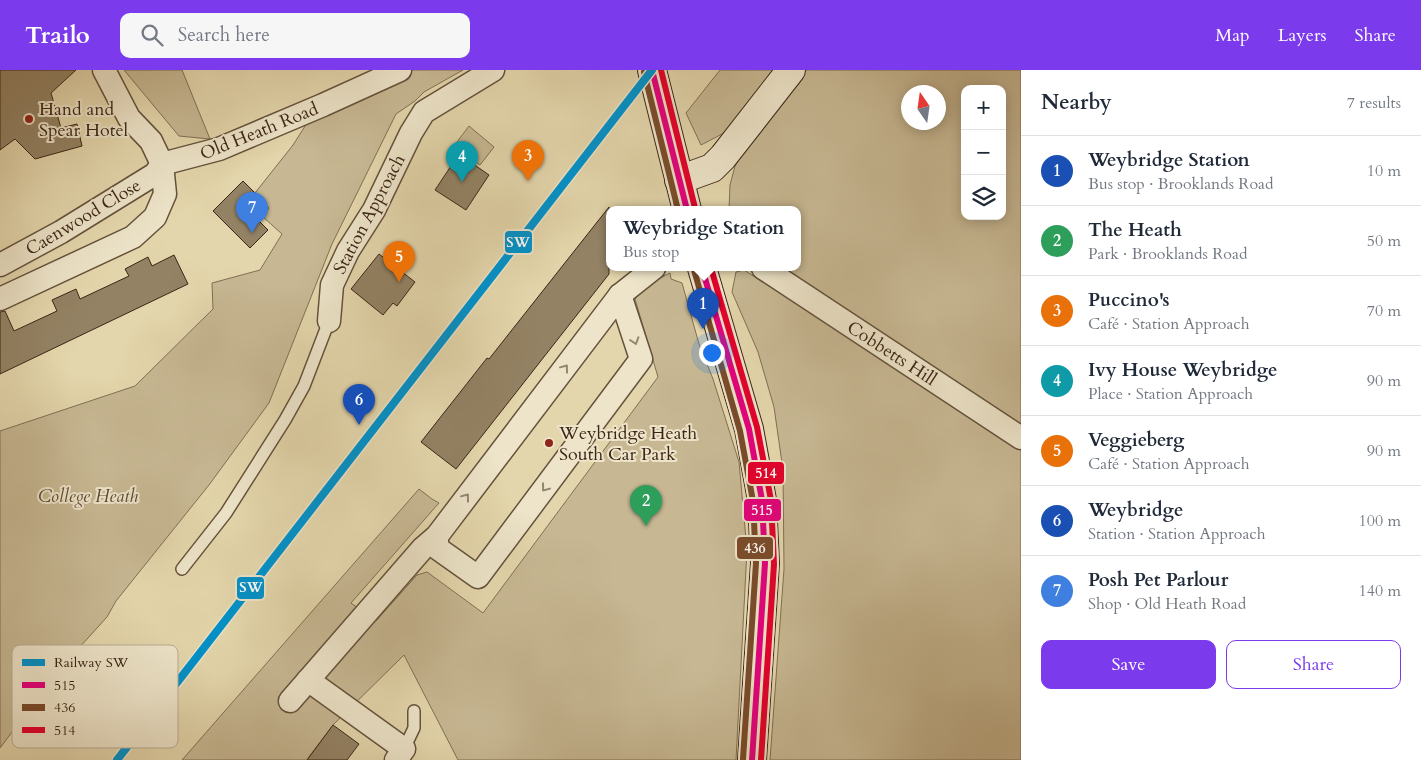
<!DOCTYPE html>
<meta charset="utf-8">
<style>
body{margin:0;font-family:Cardo,serif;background:#f6f6f7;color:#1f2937}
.controls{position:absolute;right:15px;top:15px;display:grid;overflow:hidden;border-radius:10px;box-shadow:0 2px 12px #0003}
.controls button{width:45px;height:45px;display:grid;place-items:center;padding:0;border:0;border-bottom:1px solid #e0e1e3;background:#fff;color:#1f2937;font:25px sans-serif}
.compass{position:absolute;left:901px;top:15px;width:45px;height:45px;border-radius:50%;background:#fff;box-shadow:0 2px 12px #0003;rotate:347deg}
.you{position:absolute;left:711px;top:282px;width:18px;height:18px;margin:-12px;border:4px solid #fff;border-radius:50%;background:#1a73e8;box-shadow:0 0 0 8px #1a73e833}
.badge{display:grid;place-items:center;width:32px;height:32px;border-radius:50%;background:#7c3aed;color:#fff;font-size:16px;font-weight:700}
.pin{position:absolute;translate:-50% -41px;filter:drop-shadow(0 1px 2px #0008)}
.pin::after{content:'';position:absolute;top:26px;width:18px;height:15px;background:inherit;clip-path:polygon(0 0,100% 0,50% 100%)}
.popup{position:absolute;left:606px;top:136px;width:195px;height:65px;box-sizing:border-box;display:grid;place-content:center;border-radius:10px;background:#fff;filter:drop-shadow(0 1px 4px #0005);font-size:16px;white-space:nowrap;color:#747a83}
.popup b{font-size:19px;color:#1f2937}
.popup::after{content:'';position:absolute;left:50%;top:100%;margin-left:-10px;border:10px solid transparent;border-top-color:#fff}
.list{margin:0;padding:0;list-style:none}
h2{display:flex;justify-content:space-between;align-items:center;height:65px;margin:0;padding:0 20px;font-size:21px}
h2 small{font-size:16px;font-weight:400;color:#747a83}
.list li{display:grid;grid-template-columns:32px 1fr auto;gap:15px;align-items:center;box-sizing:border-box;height:70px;padding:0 20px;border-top:1px solid #e0e1e3}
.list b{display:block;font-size:19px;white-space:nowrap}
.list p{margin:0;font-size:16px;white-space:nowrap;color:#747a83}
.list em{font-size:16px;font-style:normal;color:#747a83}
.actions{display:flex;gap:10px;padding:15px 20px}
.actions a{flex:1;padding:11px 0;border:1px solid #7c3aed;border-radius:10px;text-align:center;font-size:18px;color:#7c3aed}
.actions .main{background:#7c3aed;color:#fff}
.icon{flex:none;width:28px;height:28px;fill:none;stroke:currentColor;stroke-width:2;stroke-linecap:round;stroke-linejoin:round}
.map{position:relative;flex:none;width:1021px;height:690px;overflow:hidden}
header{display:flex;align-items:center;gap:30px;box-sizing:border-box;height:70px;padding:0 25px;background:#7c3aed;color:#fff}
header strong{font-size:24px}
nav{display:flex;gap:28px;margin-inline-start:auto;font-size:18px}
.search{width:350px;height:45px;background:#f6f6f7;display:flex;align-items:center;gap:12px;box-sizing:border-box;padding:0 18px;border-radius:10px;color:#747a83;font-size:19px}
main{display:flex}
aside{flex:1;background:#fff}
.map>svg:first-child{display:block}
.green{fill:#c7b893;stroke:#816f55;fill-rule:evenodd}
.building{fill:#938264;stroke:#3b2617}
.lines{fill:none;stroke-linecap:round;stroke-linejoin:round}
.service-casing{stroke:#65523c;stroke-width:14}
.minor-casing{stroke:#65523c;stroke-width:25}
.secondary-casing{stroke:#3b2617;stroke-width:30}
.service{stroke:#ede4c9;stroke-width:11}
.minor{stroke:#ede4c9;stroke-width:22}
.secondary{stroke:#ede4c9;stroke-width:28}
.bus-1-casing{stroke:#ede4c9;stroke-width:10}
.bus-2-casing{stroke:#ede4c9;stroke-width:10}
.bus-3-casing{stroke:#ede4c9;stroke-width:10}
.bus-1{stroke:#e5007d;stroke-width:6}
.bus-2{stroke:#7a4b2a;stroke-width:6}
.bus-3{stroke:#e4002b;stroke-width:6}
.rail-1-casing{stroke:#ede4c9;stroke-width:11}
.rail-1{stroke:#0092cb;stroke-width:8}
.oneway{stroke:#948570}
.poi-dot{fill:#8f2418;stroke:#ede4c9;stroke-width:2}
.labels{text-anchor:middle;stroke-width:4;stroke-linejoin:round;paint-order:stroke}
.poi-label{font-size:18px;fill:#3b2617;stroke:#ede4c9;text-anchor:start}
.street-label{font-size:18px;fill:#3b2617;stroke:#ede4c9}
.park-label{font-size:18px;font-style:italic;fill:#5e4a36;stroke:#ede4c9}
.key{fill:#ede4c9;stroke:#b8ab94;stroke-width:1}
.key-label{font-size:14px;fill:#3b2617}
.line-badge{stroke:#ede4c9;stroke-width:2}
.badge-label{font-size:14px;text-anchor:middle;font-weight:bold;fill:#fff}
</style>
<header>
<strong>Trailo</strong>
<div class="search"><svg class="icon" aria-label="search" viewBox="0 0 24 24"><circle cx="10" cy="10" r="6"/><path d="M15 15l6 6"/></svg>Search here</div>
<nav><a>Map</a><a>Layers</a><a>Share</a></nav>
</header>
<main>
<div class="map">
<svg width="1021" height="690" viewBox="0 0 1021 690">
<rect width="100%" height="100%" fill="#e4d6ac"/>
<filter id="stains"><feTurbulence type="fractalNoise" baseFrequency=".004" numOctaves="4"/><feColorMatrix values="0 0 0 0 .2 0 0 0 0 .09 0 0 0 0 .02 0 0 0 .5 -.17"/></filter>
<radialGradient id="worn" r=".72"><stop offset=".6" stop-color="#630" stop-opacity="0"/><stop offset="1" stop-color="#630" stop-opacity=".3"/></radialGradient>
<g class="green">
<polygon points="124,0 182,0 210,69 179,66"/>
<polygon points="413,0 463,0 424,22 415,31 396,44 332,174 269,333 209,415 116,531 107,547 59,600 0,678 0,361 135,316 213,239 212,213 260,200 282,164 262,146 269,138 255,123 293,75 307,53 366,21"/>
<polygon points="720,0 774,0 724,63 701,75 686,43"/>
<path d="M806,0H1021V354L780,198H797V140H729L730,115L735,96L751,70ZM965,19H1002V146H965ZM908,22H938V52H908Z"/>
<polygon points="469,56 494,77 480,95 454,76"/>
<polygon points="744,200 1021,378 1021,690 770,690 784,499 783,400 774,337 758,282 732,222 736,202"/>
<polygon points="670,203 671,209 682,213 699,274 713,309 739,392 747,480 736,690 458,690 404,585 333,655 308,688 308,690 182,690 419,419 432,429 439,433 351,533 376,551 417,505 427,502 483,543 658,307 635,229 652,212"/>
</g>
<g class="building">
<polygon points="0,0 76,0 51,23 61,58 77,54 82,76 35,89 15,69 0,80"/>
<polygon points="459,84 489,105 466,140 435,120"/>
<polygon points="243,111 267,135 255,147 268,160 250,178 213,141"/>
<polygon points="609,137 609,204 456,399 421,372 487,288 489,289"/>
<polygon points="379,184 415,212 397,236 393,233 383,245 351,219"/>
<polygon points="174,185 188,214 0,304 0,242 5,241 14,261 57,241 52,230 76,219 80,229 129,206 125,199 148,187 152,196"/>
<polygon points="333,655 359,674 347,690 307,690"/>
</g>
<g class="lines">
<g class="service-casing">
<g id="service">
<polyline points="182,499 226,443 285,350 304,316 329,251"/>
<polyline points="404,679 414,658 414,641"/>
</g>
</g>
<g class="minor-casing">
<g id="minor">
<polyline points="162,94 219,79 323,35 400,0"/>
<polyline points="0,195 61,162 155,104 162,94"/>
<polyline points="763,198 1021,368"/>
<polyline points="0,229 133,167 155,147 165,124 162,94 151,71 129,48 104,0"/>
<polyline points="329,251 332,215 348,181 374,140 411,63 424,42 493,0"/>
<polyline points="437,466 437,478 478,507 641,289 620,225"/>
<polyline points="308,610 404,679 396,690"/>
<polyline points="290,631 423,478 437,466 620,225 654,198"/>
</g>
</g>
<g class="secondary-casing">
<g id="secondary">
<polyline points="652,0 687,140"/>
<polyline points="679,110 712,98 723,87 791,0"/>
<polyline points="702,198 749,359 762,430 765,493 752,690"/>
</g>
</g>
<use href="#service" class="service"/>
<use href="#minor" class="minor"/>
<use href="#secondary" class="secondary"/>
<g class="bus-1-casing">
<g id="bus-1">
<polyline points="652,0 687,140"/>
<polyline points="702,198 749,359 762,430 765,493 752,690"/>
</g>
</g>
<g class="bus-2-casing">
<g id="bus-2">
<polyline points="644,2 678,140"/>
<polyline points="694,200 740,361 753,431 756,493 743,689"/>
</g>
</g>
<g class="bus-3-casing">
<g id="bus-3">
<polyline points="661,0 695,138"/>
<polyline points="711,198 757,357 771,430 774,494 761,690"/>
</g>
</g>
<use href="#bus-1" class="bus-1"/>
<use href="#bus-2" class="bus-2"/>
<use href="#bus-3" class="bus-3"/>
<g class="rail-1-casing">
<polyline id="rail-1" points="117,690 652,0"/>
</g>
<use href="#rail-1" class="rail-1"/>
</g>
<defs><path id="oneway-chevron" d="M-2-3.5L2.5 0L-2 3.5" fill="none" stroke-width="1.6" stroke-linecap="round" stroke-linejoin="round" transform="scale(1.25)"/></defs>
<g class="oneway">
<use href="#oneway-chevron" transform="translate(635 271) rotate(72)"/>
<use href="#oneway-chevron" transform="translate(565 298) rotate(-53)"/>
<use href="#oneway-chevron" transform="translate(545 418) rotate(127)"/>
<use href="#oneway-chevron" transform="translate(466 427) rotate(-53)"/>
</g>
<g class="poi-dot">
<circle cx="29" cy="49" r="5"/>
<circle cx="549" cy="373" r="5"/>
</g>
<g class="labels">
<g class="poi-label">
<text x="39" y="45">Hand and<tspan x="39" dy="21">Spear Hotel</tspan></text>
<text x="559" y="369">Weybridge Heath<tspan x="559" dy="21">South Car Park</tspan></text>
</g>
<g class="street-label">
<text transform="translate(259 61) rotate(-22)" y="6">Old Heath Road</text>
<text transform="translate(369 144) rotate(-62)" y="6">Station Approach</text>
<text transform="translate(83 147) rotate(-31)" y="6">Caenwood Close</text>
<text transform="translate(892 283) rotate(33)" y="6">Cobbetts Hill</text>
</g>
<g class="park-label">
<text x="88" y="432">College Heath</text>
</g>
</g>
<rect x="12" y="575" width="166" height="103" rx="8" class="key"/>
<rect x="22" y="589" width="23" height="7" fill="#0092cb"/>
<rect x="22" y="612" width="23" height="6" fill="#e5007d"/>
<rect x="22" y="634" width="23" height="7" fill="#7a4b2a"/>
<rect x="22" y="657" width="23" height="6" fill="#e4002b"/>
<g class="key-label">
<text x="54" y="597">Railway SW</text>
<text x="54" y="620">515</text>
<text x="54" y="642">436</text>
<text x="54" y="665">514</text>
</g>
<g class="line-badge">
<rect x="504" y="160" width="29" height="24" rx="5" fill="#0092cb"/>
<rect x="747" y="391" width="38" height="24" rx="5" fill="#e4002b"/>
<rect x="743" y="428" width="39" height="24" rx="5" fill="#e5007d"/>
<rect x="736" y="466" width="38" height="24" rx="5" fill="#7a4b2a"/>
<rect x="236" y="506" width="29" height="24" rx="5" fill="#0092cb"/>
</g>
<g class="badge-label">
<text x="518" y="177">SW</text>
<text x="766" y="408">514</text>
<text x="762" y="445">515</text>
<text x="755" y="483">436</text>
<text x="251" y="522">SW</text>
</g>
<rect width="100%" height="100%" filter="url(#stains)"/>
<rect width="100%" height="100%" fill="url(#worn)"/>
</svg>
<div class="controls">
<button>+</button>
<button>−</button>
<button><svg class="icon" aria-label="layers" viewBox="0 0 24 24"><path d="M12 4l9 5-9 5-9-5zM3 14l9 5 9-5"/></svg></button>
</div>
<svg class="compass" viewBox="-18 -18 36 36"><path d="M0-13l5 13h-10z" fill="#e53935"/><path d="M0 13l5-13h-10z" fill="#747a83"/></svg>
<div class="you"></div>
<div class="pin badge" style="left:703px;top:259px;background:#1a4fb4">1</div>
<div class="popup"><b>Weybridge Station</b>Bus stop</div>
<div class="pin badge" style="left:646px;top:456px;background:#2e9e5b">2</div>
<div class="pin badge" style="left:528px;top:111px;background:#e8710a">3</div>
<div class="pin badge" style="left:462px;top:112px;background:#0f9aa8">4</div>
<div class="pin badge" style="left:399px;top:212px;background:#e8710a">5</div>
<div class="pin badge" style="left:359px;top:355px;background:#1a4fb4">6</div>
<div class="pin badge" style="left:252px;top:163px;background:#3f7fe0">7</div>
</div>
<aside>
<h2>Nearby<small>7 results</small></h2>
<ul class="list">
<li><span class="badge" style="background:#1a4fb4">1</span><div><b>Weybridge Station</b><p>Bus stop · Brooklands Road</p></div><em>10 m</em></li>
<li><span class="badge" style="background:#2e9e5b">2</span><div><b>The Heath</b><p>Park · Brooklands Road</p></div><em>50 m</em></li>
<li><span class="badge" style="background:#e8710a">3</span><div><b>Puccino's</b><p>Café · Station Approach</p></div><em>70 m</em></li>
<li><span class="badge" style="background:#0f9aa8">4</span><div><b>Ivy House Weybridge</b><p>Place · Station Approach</p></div><em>90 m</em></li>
<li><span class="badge" style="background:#e8710a">5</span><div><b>Veggieberg</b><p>Café · Station Approach</p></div><em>90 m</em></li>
<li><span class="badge" style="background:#1a4fb4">6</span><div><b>Weybridge</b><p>Station · Station Approach</p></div><em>100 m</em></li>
<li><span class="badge" style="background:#3f7fe0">7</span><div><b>Posh Pet Parlour</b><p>Shop · Old Heath Road</p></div><em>140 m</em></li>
</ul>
<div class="actions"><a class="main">Save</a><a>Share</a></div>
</aside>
</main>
